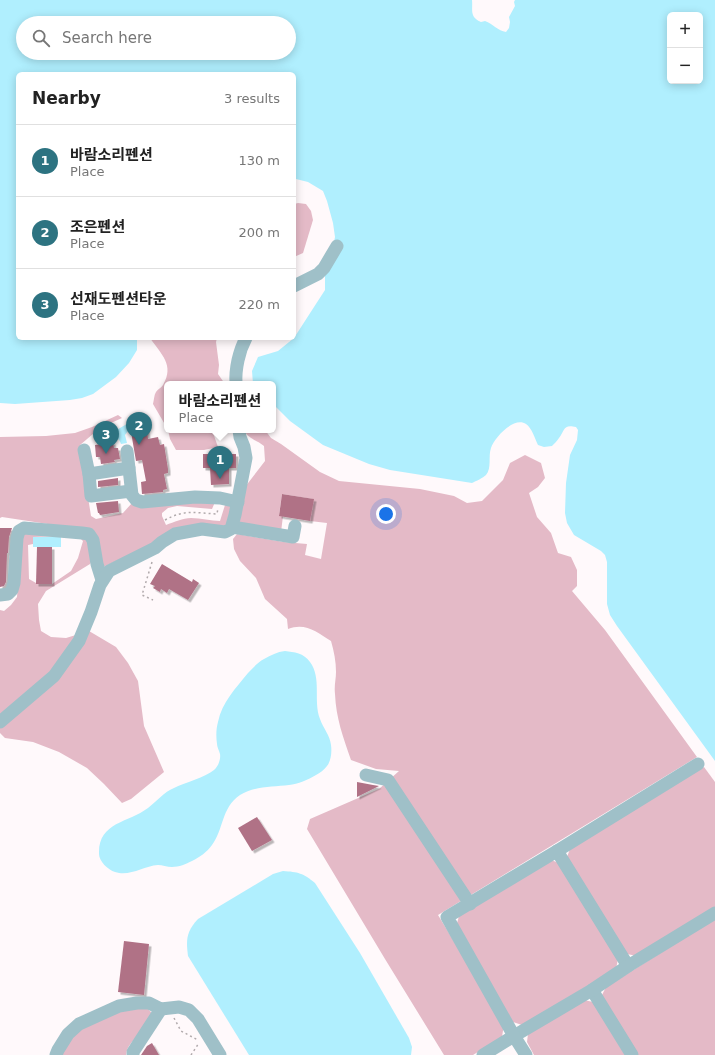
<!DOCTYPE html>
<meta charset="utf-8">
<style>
body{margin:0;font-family:"DejaVu Sans","Noto Sans KR",sans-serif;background:#f2f2f2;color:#222}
.controls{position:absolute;right:12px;top:12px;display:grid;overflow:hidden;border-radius:6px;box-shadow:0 2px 10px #0003}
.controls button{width:36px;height:36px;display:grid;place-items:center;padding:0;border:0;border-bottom:1px solid #e0e0e0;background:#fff;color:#222;font:20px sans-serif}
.you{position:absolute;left:386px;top:514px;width:14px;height:14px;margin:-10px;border:3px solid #fff;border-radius:50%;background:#1a73e8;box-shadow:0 0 0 6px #1a73e833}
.badge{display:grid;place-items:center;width:26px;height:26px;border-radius:50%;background:#2d7381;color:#fff;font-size:13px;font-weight:700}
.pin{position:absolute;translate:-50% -33px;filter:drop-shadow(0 1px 2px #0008)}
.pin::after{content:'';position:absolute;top:21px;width:14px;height:12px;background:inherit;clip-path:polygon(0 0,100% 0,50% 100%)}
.popup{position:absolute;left:164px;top:381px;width:112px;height:52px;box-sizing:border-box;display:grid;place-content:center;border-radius:6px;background:#fff;filter:drop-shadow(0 1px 3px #0005);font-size:13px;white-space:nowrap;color:#767676}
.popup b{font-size:15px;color:#222}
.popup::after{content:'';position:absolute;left:50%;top:100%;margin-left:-8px;border:8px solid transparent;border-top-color:#fff}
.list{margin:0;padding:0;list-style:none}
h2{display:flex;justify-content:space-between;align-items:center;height:52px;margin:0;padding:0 16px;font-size:17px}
h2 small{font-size:13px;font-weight:400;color:#767676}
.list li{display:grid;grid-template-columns:26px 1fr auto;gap:12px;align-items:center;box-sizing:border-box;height:72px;padding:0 16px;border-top:1px solid #e0e0e0}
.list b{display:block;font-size:15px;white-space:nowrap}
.list p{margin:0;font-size:13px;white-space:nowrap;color:#767676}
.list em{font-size:13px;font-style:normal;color:#767676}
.icon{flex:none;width:22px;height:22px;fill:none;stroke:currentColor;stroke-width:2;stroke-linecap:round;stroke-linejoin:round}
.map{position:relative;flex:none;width:715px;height:1055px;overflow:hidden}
.search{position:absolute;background:#fff;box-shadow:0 2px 10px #0003;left:16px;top:16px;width:280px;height:44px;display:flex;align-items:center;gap:10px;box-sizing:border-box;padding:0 14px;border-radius:22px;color:#767676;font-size:15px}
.panel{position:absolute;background:#fff;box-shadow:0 2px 10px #0003;left:16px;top:72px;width:280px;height:268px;border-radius:6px}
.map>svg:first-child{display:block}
.green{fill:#e4bac7}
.water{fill:#b0effe;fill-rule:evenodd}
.building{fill:#b07286;filter:url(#shadow)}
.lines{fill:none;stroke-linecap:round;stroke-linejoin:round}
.path{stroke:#b1aaac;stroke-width:1.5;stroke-dasharray:2 3;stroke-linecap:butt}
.minor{stroke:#9fc0c8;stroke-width:13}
</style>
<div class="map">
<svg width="715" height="1055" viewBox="0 0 715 1055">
<defs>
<filter id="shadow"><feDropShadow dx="2.5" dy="2.5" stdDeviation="0" flood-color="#0004"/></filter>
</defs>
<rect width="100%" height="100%" fill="#fff9fb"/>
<g class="green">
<polygon points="298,203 306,204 311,211 313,220 303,253 294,257 294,204"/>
<path d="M150,338H217L216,342L219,365L218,374L225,384H167V428L153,404C154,400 154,395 156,392C158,389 161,388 163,385C175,365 161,354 150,338Z"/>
<path d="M118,415L122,418L100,428L80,445L84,460L88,497L91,516L96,519L123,513L132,503L215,502L212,509L177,506L168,508L162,513V516L166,525C174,522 183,518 191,518C201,518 211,521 220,521L225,505L234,506L227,527H208L125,557L103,567L94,531L2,517L0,518V437L46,436L75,433L92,427Z"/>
<polygon points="168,430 212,430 218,447 204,450 176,450 170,439"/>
<path d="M244,430H265L271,438L281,444L320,472L339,481L420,489L454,496L467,503L482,501L503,480L510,463L525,455L541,463L545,478L538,487L529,493L537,517L551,533L558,553L571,557L577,570V586L572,591L605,630L697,757L438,915L504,1024L502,1037L473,1055H444L385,959L307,829L310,819L379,789L399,771L376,769L351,760C343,737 336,718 335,694C334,686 336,679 336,672C336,662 334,651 331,641C317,632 305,622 288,629L287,619L265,599L256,578L240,561L234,549L233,539L237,534L284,542L307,544L305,555L321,559L327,523L310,521L313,499L282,494L279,515L283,516L281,532L235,525L245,487L265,461L264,446C257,440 248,439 244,430Z"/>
<polygon points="22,532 65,536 33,537 33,544 28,545 29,579 36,583 52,584 71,571 78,558 83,541 78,536 89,538 93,558 90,564 46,591 38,604 39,620 41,631 51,637 66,638 89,631 116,647 128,663 138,681 144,726 164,772 131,799 122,803 104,784 87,768 59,752 33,742 5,738 0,733 0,610 4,611 11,605 17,597"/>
<polygon points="704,767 715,782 715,907 637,956 627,954 567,857 570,849"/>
<polygon points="551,860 559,863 618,959 616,969 522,1025 513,1022 456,927 459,916"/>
<polygon points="715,919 715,1055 637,1055 601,997 606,987"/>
<polygon points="584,1000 593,1002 625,1055 534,1055 527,1042 528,1034"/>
<path d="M111,1009H148L151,1012L152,1017C148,1022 144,1028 140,1033C134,1040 127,1045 126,1055H52L59,1042Z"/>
</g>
<g class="water">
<path d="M0,0H472C473,10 469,17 481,22L485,21C493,24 498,31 506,32L509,28L510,22L509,17L515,6L514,2L515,0H715V761L617,626L610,615L607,604V562L605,555L601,551L574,535L567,523L565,513L566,483L570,455L577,440L578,430L576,427C563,424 565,430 559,438C557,441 554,444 552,446L544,447L538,445C535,439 532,428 526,424C514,416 494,438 491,448C488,456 492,468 486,475C483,478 476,481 472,483L390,470L369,464L323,445L290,421L273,404V384H253L252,371L258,357L278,351L294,338L314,307L325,290V272L332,251L335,237L333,223L327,201L323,191L308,182L296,179H294V74H18V338H137V350L129,363L116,377L93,394L82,398L70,400L15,404L0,403ZM670,15H700V81H670ZM23,23H289V53H23Z"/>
<path d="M132,421L136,429L128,431L125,435L127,443L121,444C118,434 110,439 103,442L101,439Z"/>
<rect x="33" y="537" width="28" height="10"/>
<path d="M285,651C294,652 304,653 310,662C322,678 313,701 320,719C323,728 330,735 331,745C332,752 331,761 327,766C324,770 320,773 316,775C308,780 298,784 289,785C273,787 254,786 240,795C221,808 224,829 212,845C207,852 200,857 192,861C186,864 179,867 172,867C167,867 162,865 158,865C143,866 130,877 115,872C108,870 99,861 99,854C98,822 128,823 148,808C157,801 164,792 174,788C184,783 206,777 214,770C218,767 221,759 220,754C219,750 217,747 217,744C216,737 216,729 218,722C222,702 236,688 248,673C253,668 258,662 264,659C271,655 277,652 285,651Z"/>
<path d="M283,871C298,872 303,873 315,883L360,953L409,1038L412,1047L411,1055H249L188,956C186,940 186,932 198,919L273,874Z"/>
</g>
<g class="building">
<polygon points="147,429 148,439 158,437 160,445 164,444 168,469 168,473 164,474 167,489 163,490 163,492 142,494 141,482 146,481 142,460 136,461 131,432"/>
<polygon points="113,442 114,448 118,448 120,459 114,460 115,462 101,464 100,457 96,457 95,445"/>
<polygon points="203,454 236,454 236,468 229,468 229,484 211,485 210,468 203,468"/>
<polygon points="118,478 118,485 98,487 98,481"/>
<polygon points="282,494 314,499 310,521 279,516"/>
<polygon points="118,501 119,512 100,515 99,513 98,513 96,503"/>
<polygon points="0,528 12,528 9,537 8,553 7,553 6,582 4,586 0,587"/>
<polygon points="37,547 52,547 52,584 36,584"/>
<polygon points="162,564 192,582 193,579 199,583 188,600 169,589 167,593 161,589 160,592 153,588 155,586 150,584"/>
<polygon points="357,782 373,785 379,786 357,797"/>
<polygon points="257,817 272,840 252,851 238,828"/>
<polygon points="124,941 149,944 144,995 118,992"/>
<polygon points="152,1043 159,1055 141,1055 147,1046"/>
</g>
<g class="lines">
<g class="path">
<path d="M165,520C185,509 195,513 217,514L218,508"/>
<polyline points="152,562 142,595 153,600"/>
<polyline points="174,1018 181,1031 198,1040"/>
<polyline points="191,1055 199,1043"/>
</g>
<g class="minor">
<polyline points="294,286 318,274 324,268 337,246"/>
<path d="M236,384C235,369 239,351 246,338"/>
<polyline points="84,450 89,474 91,496 131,491"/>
<polyline points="127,451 132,495 136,500 142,502 195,497 220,498 238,502"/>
<polyline points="89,474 129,468"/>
<polyline points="232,527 293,537 295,526"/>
<polyline points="0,595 8,594 12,590 14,583 17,538 19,531 24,528 82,533 89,534 93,540 97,564 102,580"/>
<polyline points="0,722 54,676 79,641 91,612 100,585 109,571 155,548 162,542 175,534 202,529 225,532 231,529 235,515 246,458 244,447 240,437 239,430"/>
<polyline points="366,775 388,780 470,904"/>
<polyline points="557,851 628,966"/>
<polyline points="592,990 632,1055"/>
<polyline points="56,1055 58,1050 68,1034 79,1024 119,1006 137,1003 149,1003 161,1009 179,1007 189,1010 198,1019 220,1055"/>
<polyline points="133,1055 133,1052 161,1009"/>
<polyline points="483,1055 514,1036 592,990 628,966 715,913"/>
<polyline points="526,1055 514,1036 447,917 557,851 698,764"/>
</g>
</g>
</svg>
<div class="controls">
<button>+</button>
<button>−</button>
</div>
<div class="you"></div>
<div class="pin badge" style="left:220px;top:479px">1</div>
<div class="popup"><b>바람소리펜션</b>Place</div>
<div class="pin badge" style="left:139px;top:445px">2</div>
<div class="pin badge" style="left:106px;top:454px">3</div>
<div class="search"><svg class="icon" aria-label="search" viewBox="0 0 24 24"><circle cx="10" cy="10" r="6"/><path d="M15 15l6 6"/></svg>Search here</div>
<section class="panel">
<h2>Nearby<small>3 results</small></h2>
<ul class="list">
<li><span class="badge">1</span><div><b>바람소리펜션</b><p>Place</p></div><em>130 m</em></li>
<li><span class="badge">2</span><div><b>조은펜션</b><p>Place</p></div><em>200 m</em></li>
<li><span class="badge">3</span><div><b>선재도펜션타운</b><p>Place</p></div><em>220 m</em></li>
</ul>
</section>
</div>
